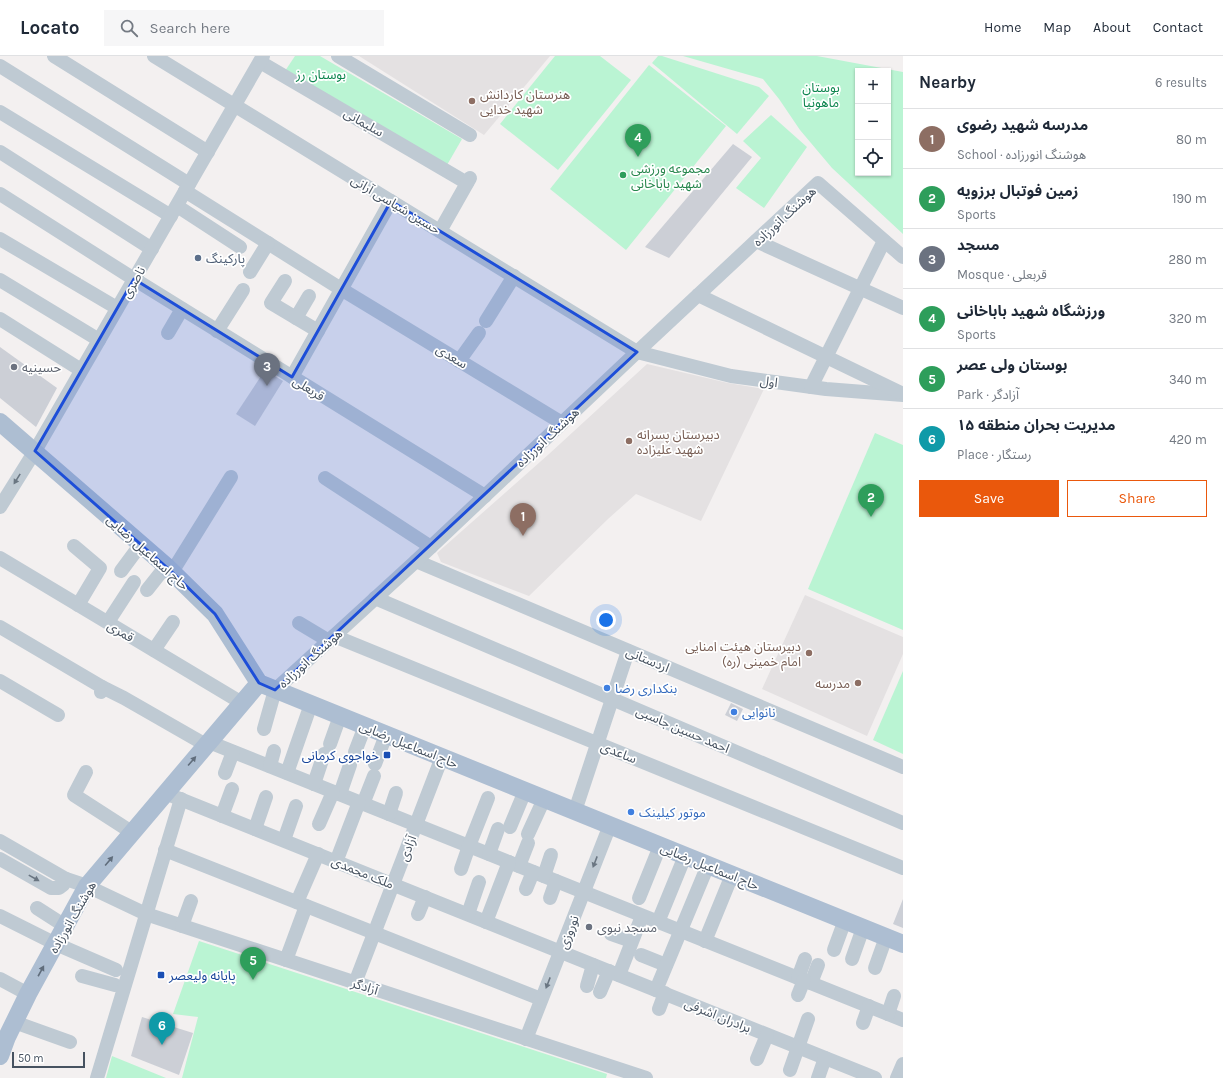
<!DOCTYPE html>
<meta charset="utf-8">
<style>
body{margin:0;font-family:Karla,"Noto Sans Arabic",sans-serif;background:#f6f6f7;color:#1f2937}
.controls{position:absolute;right:12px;top:12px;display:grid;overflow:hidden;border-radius:0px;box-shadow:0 1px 3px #0004}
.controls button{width:36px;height:36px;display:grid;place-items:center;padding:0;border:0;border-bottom:1px solid #e0e1e3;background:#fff;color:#1f2937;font:20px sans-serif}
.scale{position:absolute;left:12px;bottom:10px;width:73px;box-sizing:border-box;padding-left:4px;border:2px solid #465260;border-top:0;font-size:11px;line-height:14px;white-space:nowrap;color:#465260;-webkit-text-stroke:3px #fff;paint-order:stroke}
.you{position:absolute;left:606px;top:564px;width:14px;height:14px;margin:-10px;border:3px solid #fff;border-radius:50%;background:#1a73e8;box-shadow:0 0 0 6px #1a73e833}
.badge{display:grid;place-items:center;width:26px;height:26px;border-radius:50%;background:#ea580c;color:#fff;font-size:13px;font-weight:700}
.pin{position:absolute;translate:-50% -33px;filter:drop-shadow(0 1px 2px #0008)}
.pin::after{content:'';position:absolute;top:21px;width:14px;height:12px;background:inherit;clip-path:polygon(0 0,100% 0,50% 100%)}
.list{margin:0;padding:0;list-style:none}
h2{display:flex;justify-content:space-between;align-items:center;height:52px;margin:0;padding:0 16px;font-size:17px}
h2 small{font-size:13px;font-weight:400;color:#747a83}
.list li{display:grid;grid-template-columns:26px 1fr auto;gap:12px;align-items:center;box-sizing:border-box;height:60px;padding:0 16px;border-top:1px solid #e0e1e3}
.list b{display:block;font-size:15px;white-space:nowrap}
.list p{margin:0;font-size:13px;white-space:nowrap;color:#747a83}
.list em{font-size:13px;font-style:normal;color:#747a83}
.actions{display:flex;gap:8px;padding:12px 16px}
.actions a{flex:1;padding:9px 0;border:1px solid #ea580c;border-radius:0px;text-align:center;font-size:14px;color:#ea580c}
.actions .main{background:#ea580c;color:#fff}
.icon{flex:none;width:22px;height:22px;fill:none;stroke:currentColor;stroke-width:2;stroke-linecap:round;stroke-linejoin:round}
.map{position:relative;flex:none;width:903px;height:1022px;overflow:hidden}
header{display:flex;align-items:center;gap:24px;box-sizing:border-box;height:56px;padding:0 20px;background:#fff;border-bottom:1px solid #e0e1e3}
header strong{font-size:19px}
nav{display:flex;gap:22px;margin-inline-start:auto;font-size:14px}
.search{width:280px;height:36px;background:#f6f6f7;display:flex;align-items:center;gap:10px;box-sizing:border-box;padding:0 14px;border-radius:0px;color:#747a83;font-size:15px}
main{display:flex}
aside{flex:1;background:#fff}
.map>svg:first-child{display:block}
.education{fill:#e4e1e2}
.green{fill:#baf4d3;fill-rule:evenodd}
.building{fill:#cccfd6}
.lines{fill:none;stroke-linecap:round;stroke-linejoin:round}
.minor{stroke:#bfcad3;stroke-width:14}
.major{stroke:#adbed2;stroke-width:18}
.oneway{fill:#6a7682}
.oneway2{fill:#606d7c}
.marked{fill:#1d4ed8;fill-opacity:0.2;stroke:#1d4ed8;stroke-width:3;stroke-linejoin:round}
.education-dot{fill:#8d6e63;stroke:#fff;stroke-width:1.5}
.leisure-dot{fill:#2e9e5b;stroke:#fff;stroke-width:1.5}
.service-dot{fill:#5c6f8a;stroke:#fff;stroke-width:1.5}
.worship-dot{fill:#6b7280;stroke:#fff;stroke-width:1.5}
.shop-dot{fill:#3f7fe0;stroke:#fff;stroke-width:1.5}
.transit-dot{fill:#1a4fb4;stroke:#fff;stroke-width:1.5}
.labels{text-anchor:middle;stroke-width:3.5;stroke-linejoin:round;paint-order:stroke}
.park-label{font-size:13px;fill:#0d854e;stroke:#fff}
.education-label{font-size:13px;fill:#785e54;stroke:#fff;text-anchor:start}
.street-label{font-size:13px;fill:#465260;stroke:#fff}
.leisure-label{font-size:13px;fill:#27864d;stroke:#fff;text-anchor:start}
.service-label{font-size:13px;fill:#4e5e75;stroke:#fff;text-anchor:start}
.worship-label{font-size:13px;fill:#5b616d;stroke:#fff;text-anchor:start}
.shop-label{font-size:13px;fill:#366cbe;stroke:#fff;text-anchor:start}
.transit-label{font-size:13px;fill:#164399;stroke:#fff;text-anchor:end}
</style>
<header>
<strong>Locato</strong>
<div class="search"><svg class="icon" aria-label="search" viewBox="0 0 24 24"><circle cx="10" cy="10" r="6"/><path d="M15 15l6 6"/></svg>Search here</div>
<nav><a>Home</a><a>Map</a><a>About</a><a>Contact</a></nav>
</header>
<main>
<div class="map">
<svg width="903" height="1022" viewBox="0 0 903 1022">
<rect width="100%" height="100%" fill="#f3f0f0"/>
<g class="education">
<polygon points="359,0 550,0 484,79"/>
<polygon points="647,308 728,327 764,333 701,465 636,438 608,463 529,540 441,506 437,497 549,398"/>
<polygon points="805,539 903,581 903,598 867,680 762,633"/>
</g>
<g class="green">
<polygon points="295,0 320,0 462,83 447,109 285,15"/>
<polygon points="555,0 600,0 631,24 558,114 500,68"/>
<polygon points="658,0 662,0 759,31 769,40 737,78 652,7"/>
<path d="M683,0H817L903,16V178L832,112L800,74L779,43L763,23ZM858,15H888V117H858Z"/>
<polygon points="649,9 726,70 626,194 550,133"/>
<polygon points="771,59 807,91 764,152 736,132 761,102 743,85"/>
<polygon points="875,377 903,389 903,574 808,533"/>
<polygon points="903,615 903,698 873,684"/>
<polygon points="199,885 607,1018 606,1022 182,1022 198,961 173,958"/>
<polygon points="112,1000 166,1022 106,1022"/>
</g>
<g class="building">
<polygon points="733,88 752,101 669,202 645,191"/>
<polygon points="0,291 57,332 36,371 0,342"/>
<polygon points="265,314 283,325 255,370 236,358"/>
<polygon points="731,647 743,653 737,665 725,659"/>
<polygon points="903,843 903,872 893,868"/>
<polygon points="142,961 193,977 179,1019 131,1000"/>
</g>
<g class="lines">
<g class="minor">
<polyline points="54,0 208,96"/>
<polyline points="154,0 637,296 731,320 826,333 903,339"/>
<polyline points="338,0 470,79"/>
<polyline points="260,6 467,127"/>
<polyline points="0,10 189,128"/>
<polyline points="0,56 171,160"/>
<polyline points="0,96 152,193"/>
<polyline points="185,135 341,233 562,367"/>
<polyline points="0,138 134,223 485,440"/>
<polyline points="177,150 240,191"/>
<polyline points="440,175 470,122"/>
<polyline points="0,183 117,252"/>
<polyline points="756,185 903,252"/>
<polyline points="250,216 268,187"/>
<polyline points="0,224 99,284"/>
<polyline points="285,225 271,247 318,275"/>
<polyline points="698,239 899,336"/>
<polyline points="296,262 309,240"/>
<polyline points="0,263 81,314"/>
<polyline points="486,265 514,220"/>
<polyline points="217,275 243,234"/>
<polyline points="168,277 182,253"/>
<polyline points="459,305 479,277"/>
<polyline points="292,321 391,145"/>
<polyline points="811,331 884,185"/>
<polyline points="325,422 431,491"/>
<polyline points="0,451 35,395 263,0"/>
<polyline points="74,490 100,512 78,549"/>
<polyline points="0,502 242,647"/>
<polyline points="416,505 903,711"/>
<polyline points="121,515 141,488"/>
<polyline points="172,516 231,421"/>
<polyline points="147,534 166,510"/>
<polyline points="375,542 903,767"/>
<polyline points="108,566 134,526"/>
<polyline points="299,567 329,585"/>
<polyline points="0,571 102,631 101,636"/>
<polyline points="334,580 903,812"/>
<polyline points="154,594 173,566"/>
<polyline points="0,625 58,659"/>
<polyline points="102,631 124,642 206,689"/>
<polyline points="264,673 275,634 416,505 637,296 818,127 903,201"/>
<polyline points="209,686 903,964"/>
<polyline points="330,688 340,660"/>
<polyline points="355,696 365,670"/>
<polyline points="375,708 386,679"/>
<polyline points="270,710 274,695"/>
<polyline points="86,716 74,739 133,777"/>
<polyline points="225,717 233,696"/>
<polyline points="287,717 311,648"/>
<polyline points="314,728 324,698"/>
<polyline points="165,737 875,1022"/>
<polyline points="340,738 350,709"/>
<polyline points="363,748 374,720"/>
<polyline points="575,755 628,595"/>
<polyline points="389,758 396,737"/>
<polyline points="222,760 232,733"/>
<polyline points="319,768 333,736"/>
<polyline points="510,771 525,735"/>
<polyline points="255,773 266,741"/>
<polyline points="528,778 544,743"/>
<polyline points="284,784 296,750"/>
<polyline points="0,785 66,823 87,830 146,858 646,1022"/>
<polyline points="165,794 541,943"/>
<polyline points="489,798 498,773"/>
<polyline points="0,803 51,832 59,832 63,829 66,823"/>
<polyline points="336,806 359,746"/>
<polyline points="519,810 528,787"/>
<polyline points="461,813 469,790 488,742"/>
<polyline points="544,820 551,799"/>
<polyline points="526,833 533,816"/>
<polyline points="550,842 556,825"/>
<polyline points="639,842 660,790"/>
<polyline points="297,846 318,798"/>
<polyline points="37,852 65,870"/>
<polyline points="418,858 425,841"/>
<polyline points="468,858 479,826"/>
<polyline points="0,860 56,888 116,914"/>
<polyline points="486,866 509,806"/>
<polyline points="658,866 685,800"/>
<polyline points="182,870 191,845"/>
<polyline points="611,878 631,885"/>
<polyline points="705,885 732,819"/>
<polyline points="834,894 845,864"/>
<polyline points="641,899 666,909"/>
<polyline points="852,903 863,872"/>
<polyline points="286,904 306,850"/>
<polyline points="875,912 886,881"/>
<polyline points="619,919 642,860"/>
<polyline points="82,920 115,929"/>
<polyline points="798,922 805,903"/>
<polyline points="0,923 28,938"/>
<polyline points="355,927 442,701"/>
<polyline points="811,927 818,909"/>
<polyline points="587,930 593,909"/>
<polyline points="656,934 708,809"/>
<polyline points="600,936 609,915"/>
<polyline points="798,939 804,924"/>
<polyline points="659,953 665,937"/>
<polyline points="888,958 894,940"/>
<polyline points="14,966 70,986"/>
<polyline points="863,967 869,950"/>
<polyline points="526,983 610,769"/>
<polyline points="757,1003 767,979"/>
<polyline points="790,1014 808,963"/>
<polyline points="97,1022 181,743"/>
<polyline points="818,1022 825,1002"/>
<polyline points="897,1022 903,1008"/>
</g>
<g class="major">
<polyline points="0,366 166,510 215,558 259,627 903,888"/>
<polyline points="0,1000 7,981 28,938 87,830 259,627"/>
</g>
</g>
<defs><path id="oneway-solid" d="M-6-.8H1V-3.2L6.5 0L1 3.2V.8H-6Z"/></defs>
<g class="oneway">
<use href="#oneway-solid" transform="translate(17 423) rotate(122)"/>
<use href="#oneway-solid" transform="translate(595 806) rotate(111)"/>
<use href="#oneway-solid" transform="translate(34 822) rotate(29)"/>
<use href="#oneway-solid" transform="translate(548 927) rotate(111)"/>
</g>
<g class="oneway2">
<use href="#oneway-solid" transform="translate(192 705) rotate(-49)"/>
<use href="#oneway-solid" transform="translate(109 805) rotate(-50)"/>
<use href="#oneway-solid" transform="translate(41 915) rotate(-61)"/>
</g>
<path class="marked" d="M391,145L637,296L275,634L259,627L215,558L172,516L35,395L134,223L292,321Z"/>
<g class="education-dot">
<circle cx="472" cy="45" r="4"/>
<circle cx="629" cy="385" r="4"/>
<circle cx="809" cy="597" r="4"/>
<circle cx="858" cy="627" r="4"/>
</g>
<circle class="leisure-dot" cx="623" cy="119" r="4"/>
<circle class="service-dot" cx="198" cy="202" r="4"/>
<g class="worship-dot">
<circle cx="14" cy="311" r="4"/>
<circle cx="589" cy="871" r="4"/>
</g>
<g class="shop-dot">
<circle cx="607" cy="632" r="4"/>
<circle cx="734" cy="656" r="4"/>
<circle cx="631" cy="756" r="4"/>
</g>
<g class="transit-dot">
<rect x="383" y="695" width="8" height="8" rx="2"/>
<rect x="157" y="915" width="8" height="8" rx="2"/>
</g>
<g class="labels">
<g class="park-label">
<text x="321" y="23">بوستان رز</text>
<text x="821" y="36">بوستان<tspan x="821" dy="15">ماهونیا</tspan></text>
</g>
<g class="education-label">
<text x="480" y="43">هنرستان کاردانش<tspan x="480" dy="15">شهید خدایی</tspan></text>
<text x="637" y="383">دبیرستان پسرانه<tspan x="637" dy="15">شهید علیزاده</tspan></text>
<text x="801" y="595" text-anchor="end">دبیرستان هیئت امنایی<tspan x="801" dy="15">امام خمینی (ره)</tspan></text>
<text x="850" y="632" text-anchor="end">مدرسه</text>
</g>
<g class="street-label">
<text transform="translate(364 66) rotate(30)" y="5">سلیمانی</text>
<text transform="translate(396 148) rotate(31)" y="5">حسین شیاسی آرانی</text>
<text transform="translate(784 160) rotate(-43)" y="5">هوشنگ انورزاده</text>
<text transform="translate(133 226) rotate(-60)" y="5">ناصری</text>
<text transform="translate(452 300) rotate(31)" y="5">سعدی</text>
<text transform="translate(769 325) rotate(8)" y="5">اول</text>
<text transform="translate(309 332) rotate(32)" y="5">قربعلی</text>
<text transform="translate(547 381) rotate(-43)" y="5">هوشنگ انورزاده</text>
<text transform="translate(148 496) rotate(42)" y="5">حاج اسماعیل رضایی</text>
<text transform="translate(121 575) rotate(31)" y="5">قمری</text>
<text transform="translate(310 602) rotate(-42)" y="5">هوشنگ انورزاده</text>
<text transform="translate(648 603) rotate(23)" y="5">اردستانی</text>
<text transform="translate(683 673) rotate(23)" y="5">احمد حسین جاسبی</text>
<text transform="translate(409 688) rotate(22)" y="5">حاج اسماعیل رضایی</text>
<text transform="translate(619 696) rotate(22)" y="5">ساعدی</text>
<text transform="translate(407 792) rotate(-69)" y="5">آزادی</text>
<text transform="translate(710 810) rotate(22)" y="5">حاج اسماعیل رضایی</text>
<text transform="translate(363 816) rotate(22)" y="5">ملک محمدی</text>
<text transform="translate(72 861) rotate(-60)" y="5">هوشنگ انورزاده</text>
<text transform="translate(568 876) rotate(-69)" y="5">نوروزی</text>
<text transform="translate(365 930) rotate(18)" y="5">آزادگر</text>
<text transform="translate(718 959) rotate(22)" y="5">برادران اشرفی</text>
</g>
<g class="leisure-label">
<text x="631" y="117">مجموعه ورزشی<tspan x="631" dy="15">شهید باباخانی</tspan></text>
</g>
<g class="service-label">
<text x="206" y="207">پارکینگ</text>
</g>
<g class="worship-label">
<text x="22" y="316">حسینیه</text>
<text x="597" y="876">مسجد نبوی</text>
</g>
<g class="shop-label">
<text x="615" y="637">بنکداری رضا</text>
<text x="742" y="661">نانوایی</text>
<text x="639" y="761">موتور کیلینک</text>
</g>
<g class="transit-label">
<text x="379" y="704">خواجوی کرمانی</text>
<text x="169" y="924" text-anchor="start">پایانه ولیعصر</text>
</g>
</g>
</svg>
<div class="controls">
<button>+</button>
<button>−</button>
<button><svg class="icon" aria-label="locate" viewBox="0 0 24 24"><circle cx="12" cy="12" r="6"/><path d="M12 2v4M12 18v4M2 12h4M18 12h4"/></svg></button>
</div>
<div class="scale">50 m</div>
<div class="you"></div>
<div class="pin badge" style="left:523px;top:480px;background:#8d6e63">1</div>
<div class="pin badge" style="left:871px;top:461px;background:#2e9e5b">2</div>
<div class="pin badge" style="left:267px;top:330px;background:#6b7280">3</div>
<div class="pin badge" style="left:638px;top:101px;background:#2e9e5b">4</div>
<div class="pin badge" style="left:253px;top:924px;background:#2e9e5b">5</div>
<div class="pin badge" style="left:162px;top:989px;background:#0f9aa8">6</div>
</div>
<aside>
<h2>Nearby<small>6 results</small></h2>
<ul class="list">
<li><span class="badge" style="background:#8d6e63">1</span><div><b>مدرسه شهید رضوی</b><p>School · هوشنگ انورزاده</p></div><em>80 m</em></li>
<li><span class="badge" style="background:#2e9e5b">2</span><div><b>زمین فوتبال برزویه</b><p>Sports</p></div><em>190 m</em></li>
<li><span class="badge" style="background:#6b7280">3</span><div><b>مسجد</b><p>Mosque · قربعلی</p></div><em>280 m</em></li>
<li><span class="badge" style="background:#2e9e5b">4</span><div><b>ورزشگاه شهید باباخانی</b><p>Sports</p></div><em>320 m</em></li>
<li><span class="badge" style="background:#2e9e5b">5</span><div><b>بوستان ولی عصر</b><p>Park · آزادگر</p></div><em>340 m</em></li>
<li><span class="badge" style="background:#0f9aa8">6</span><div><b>مدیریت بحران منطقه ۱۵</b><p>Place · رستگار</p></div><em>420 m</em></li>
</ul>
<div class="actions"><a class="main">Save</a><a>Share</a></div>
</aside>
</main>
